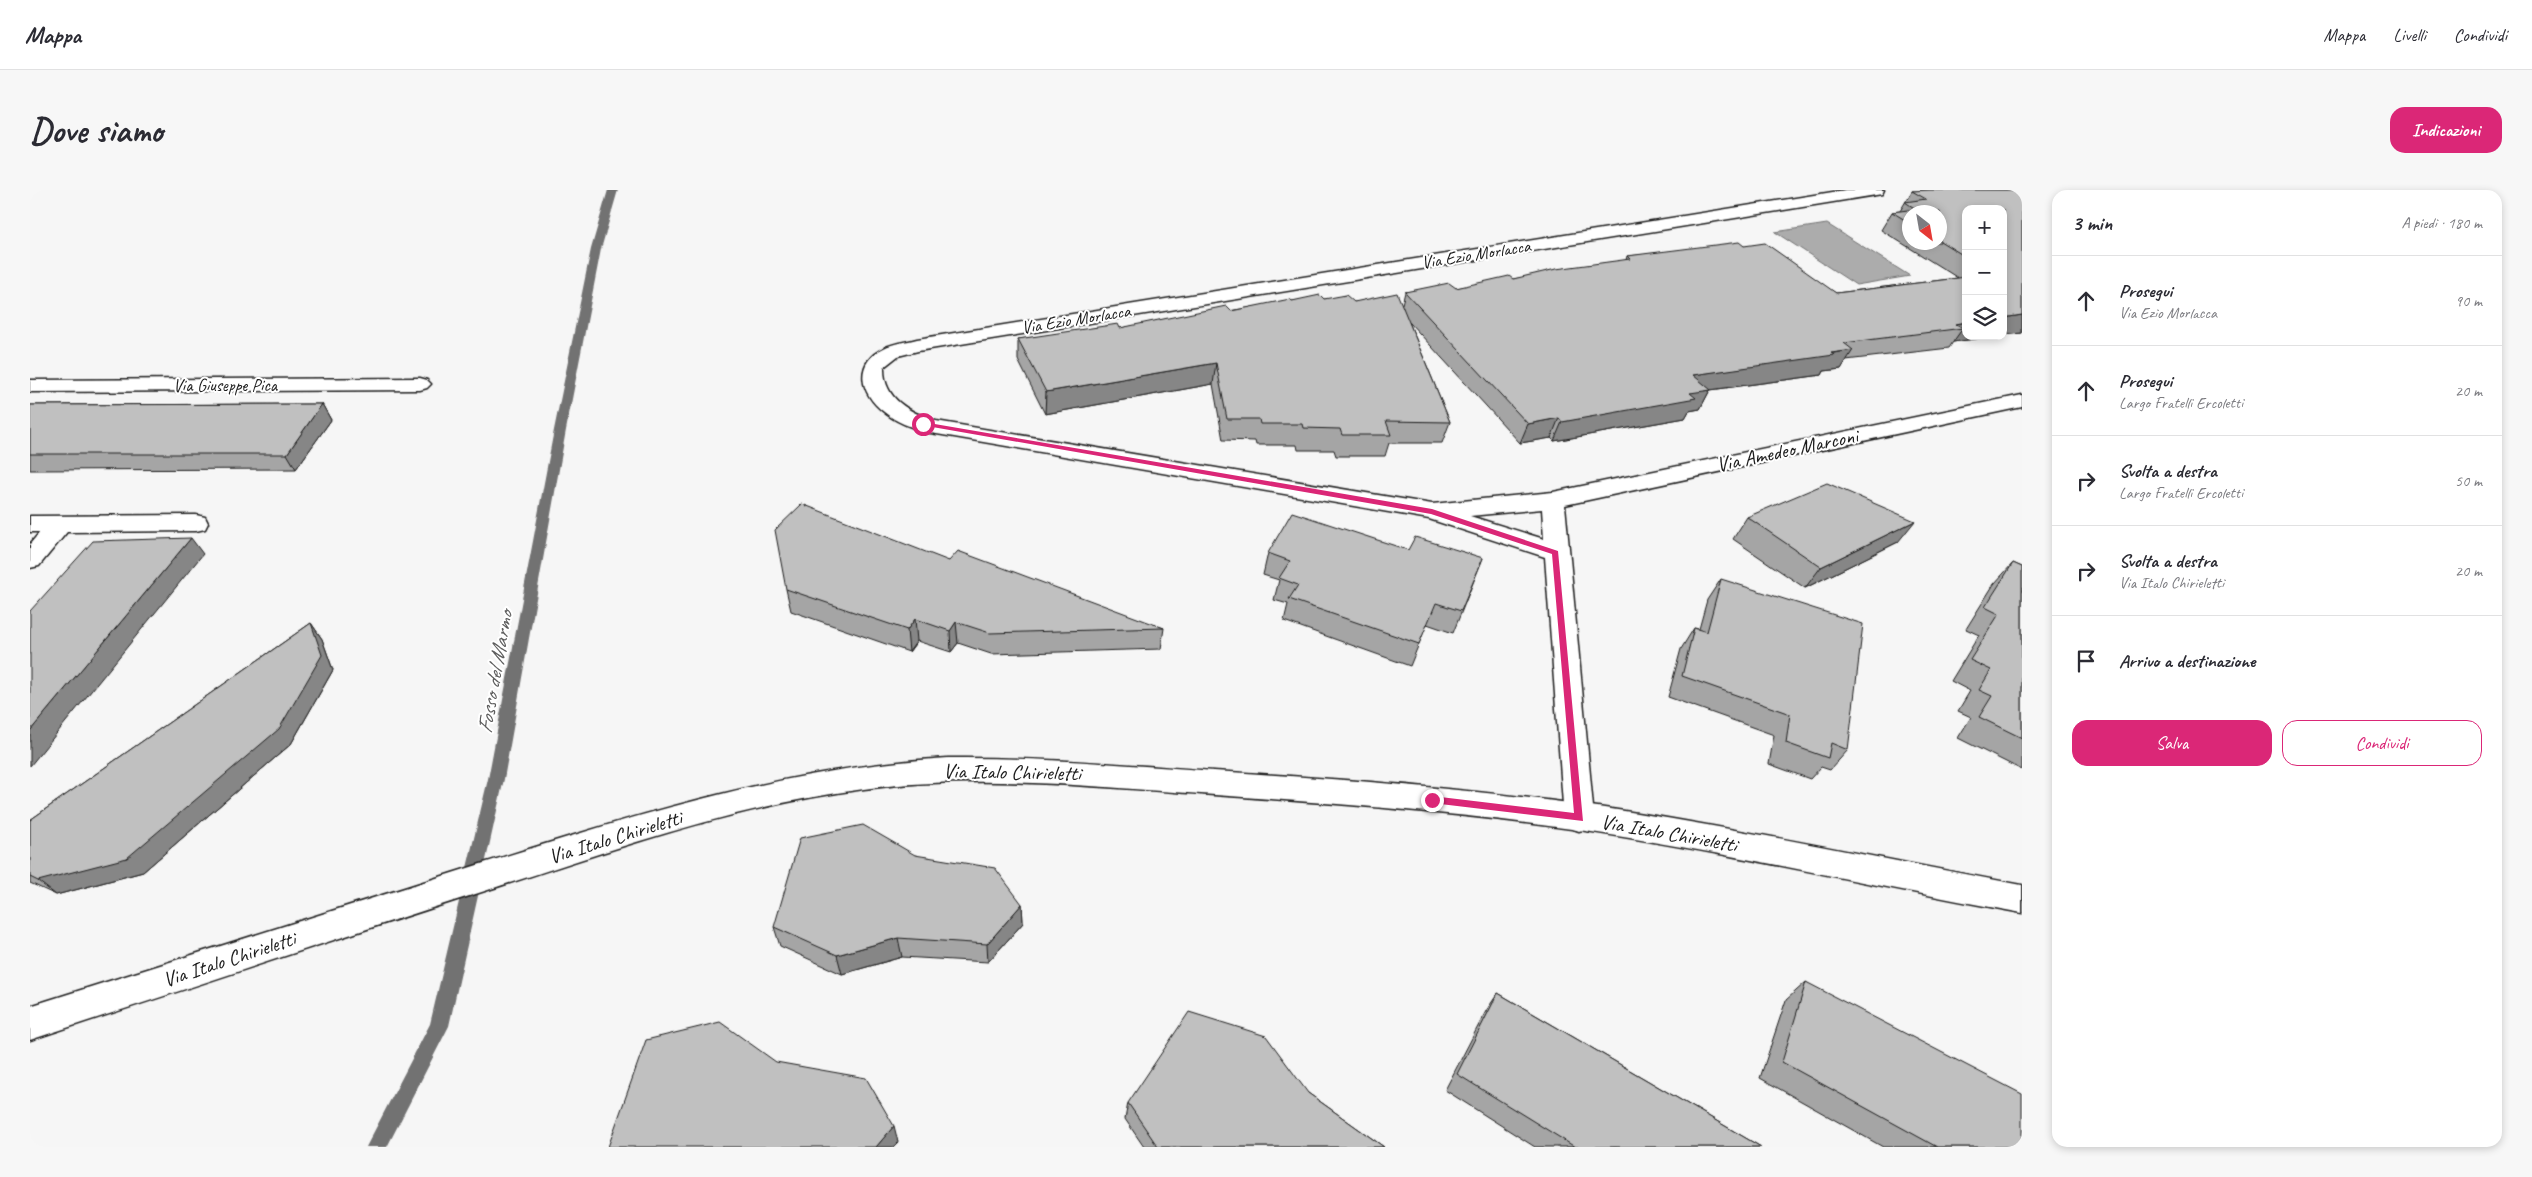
<!DOCTYPE html>
<html lang="it">
<meta charset="utf-8">
<style>
body{margin:0;font-family:Caveat,sans-serif;background:#f7f7f7;color:#2b2b33}
.controls{position:absolute;right:15px;top:15px;display:grid;overflow:hidden;border-radius:10px;box-shadow:0 2px 8px #0003}
.controls button{width:45px;height:45px;display:grid;place-items:center;padding:0;border:0;border-bottom:1px solid #e1e1e2;background:#fff;color:#2b2b33;font:25px sans-serif}
.compass{position:absolute;left:1872px;top:15px;width:45px;height:45px;border-radius:50%;background:#fff;box-shadow:0 2px 8px #0003;rotate:149deg}
.stop{position:absolute;width:15px;height:15px;margin:-11px;border:4px solid #db2777;border-radius:50%;background:#fff}
.stop.end{background:#db2777;border-color:#fff;box-shadow:0 1px 5px #0008}
.list{margin:0;padding:0;list-style:none}
h2{display:flex;justify-content:space-between;align-items:center;height:65px;margin:0;padding:0 20px;font-size:21px}
h2 small{font-size:16px;font-weight:400;color:#7c7c81}
.list li{display:grid;grid-template-columns:32px 1fr auto;gap:15px;align-items:center;box-sizing:border-box;height:90px;padding:0 20px;border-top:1px solid #e1e1e2}
.list b{display:block;font-size:19px;white-space:nowrap}
.list p{margin:0;font-size:16px;white-space:nowrap;color:#7c7c81}
.list em{font-size:16px;font-style:normal;color:#7c7c81}
.actions{display:flex;gap:10px;padding:15px 20px}
.actions a{flex:1;padding:11px 0;border:1px solid #db2777;border-radius:15px;text-align:center;font-size:18px;color:#db2777}
.actions .main{background:#db2777;color:#fff}
.icon{flex:none;width:28px;height:28px;fill:none;stroke:currentColor;stroke-width:2;stroke-linecap:round;stroke-linejoin:round}
.map{position:relative;flex:none;width:1992px;height:957px;overflow:hidden;border-radius:15px}
header{display:flex;align-items:center;gap:30px;box-sizing:border-box;height:70px;padding:0 25px;background:#fff;border-bottom:1px solid #e1e1e2}
header strong{font-size:24px}
nav{display:flex;gap:28px;margin-inline-start:auto;font-size:18px}
.intro{display:flex;align-items:center;justify-content:space-between;box-sizing:border-box;height:120px;padding:0 30px}
h1{margin:0;font-size:35px}
.button{padding:12px 22px;border-radius:15px;background:#db2777;color:#fff;font-size:18px;font-weight:700}
main{display:flex;gap:30px;padding:0 30px}
aside{flex:1;background:#fff;border-radius:15px;box-shadow:0 2px 8px #0003}
.map>svg:first-child{display:block}
.water{fill:#acacac;stroke:#727272}
.lines{fill:none;stroke-linecap:round;stroke-linejoin:round}
.stream{fill:#727272;fill-rule:evenodd}
.street-casing{stroke:#1c1c1c;stroke-width:3}
.secondary-casing{stroke:#1c1c1c;stroke-width:3}
.street{fill:#fff;fill-rule:evenodd}
.secondary{fill:#fff;fill-rule:evenodd}
.wall{fill:#a5a5a5;stroke:#1c1c1c;fill-rule:evenodd}
.shaded-wall{fill:#868686;stroke:#1c1c1c}
.building{fill:#c0c0c0;stroke:#1c1c1c}
.route{fill:#db2777}
.labels{text-anchor:middle;stroke-width:4;stroke-linejoin:round;paint-order:stroke}
.far-street-label{font-size:18px;fill:#1c1c1c;stroke:#fff}
.street-label{font-size:21px;fill:#1c1c1c;stroke:#fff}
.water-label{font-size:22px;font-style:italic;fill:#5d5d5d;stroke:#fff}
</style>
<header>
<strong>Mappa</strong>
<nav><a>Mappa</a><a>Livelli</a><a>Condividi</a></nav>
</header>
<div class="intro"><h1>Dove siamo</h1><a class="button">Indicazioni</a></div>
<main>
<div class="map">
<svg width="1992" height="957" viewBox="0 0 1992 957">
<rect width="100%" height="100%" fill="#f6f6f6"/>
<filter id="ink" filterUnits="userSpaceOnUse"><feTurbulence type="fractalNoise" baseFrequency=".02" numOctaves="2"/><feDisplacementMap in="SourceGraphic" scale="10" xChannelSelector="R" yChannelSelector="G"/><feConvolveMatrix kernelMatrix="1 2 1 2 8 2 1 2 1" color-interpolation-filters="sRGB"/></filter>
<g filter="url(#ink)">
<polygon class="water" points="1797,34 1880,86 1826,95 1745,42"/>
<g class="lines">
<polygon class="stream" points="578,0 588,0 571,59 536,240 474,589 419,836 357,957 336,957 400,834 458,589 524,240 561,59"/>
<g class="street-casing">
<g id="street">
<path d="M1815,0H1854L1852,4L1846,5L888,161L868,166L854,177C853,209 879,222 906,231L1402,314L1523,302L1992,205V217L1535,315L1564,628L1560,637L1549,641L1538,637L1534,628L1515,367L1399,329L895,242C881,237 866,232 854,222C830,204 823,173 854,158C863,153 877,152 887,149ZM1512,319L1514,349L1440,326Z"/>
<polygon points="390,188 397,190 401,194 397,198 390,200 0,202 0,190"/>
<polygon points="166,325 175,327 178,333 175,339 166,341 37,342 9,376 0,378 0,354 10,342 0,342 0,326"/>
</g>
</g>
<g class="secondary-casing">
<path id="secondary" d="M918,568C1007,567 1096,575 1184,581C1324,590 1463,600 1601,622C1732,643 1862,671 1992,695V723C1844,696 1697,662 1549,640C1424,622 1297,613 1171,604C1059,596 946,584 834,599C705,616 581,660 458,700C305,749 153,800 0,850V816C152,768 305,720 457,672C609,625 758,577 918,568Z"/>
</g>
<use href="#street" class="street"/>
<use href="#secondary" class="secondary"/>
</g>
<g class="wall">
<path d="M1992,0V143L1973,145V19H1936V146H1965L1923,152L1919,158L1816,170L1811,179L1794,181L1792,185L1680,200L1670,219L1659,221L1655,228L1524,251L1521,248L1490,253L1379,132L1420,232L1412,253H1359L1355,266H1306L1304,260H1268L1267,255H1226L1225,251L1193,250L1183,194L1015,224L988,170V149L1090,138L1262,111L1294,109L1324,112L1372,114L1375,102L1426,98L1483,89L1596,70L1597,66L1714,56L1806,103L1928,88L1851,40L1862,22L1870,21L1882,1ZM1880,22H1910V52H1880Z"/>
<polygon points="292,214 301,230 266,279 0,280 0,215"/>
<polygon points="1717,327 1868,352 1775,398 1703,349"/>
<polygon points="1378,360 1453,368 1423,443 1397,434 1380,476 1254,431 1258,414 1244,410 1249,390 1233,385 1238,363"/>
<polygon points="919,371 1134,438 1131,459 961,464 928,453 921,462 887,451 879,462 761,421 756,399"/>
<polygon points="1983,373 1992,377 1992,580 1928,548 1941,527 1928,521 1940,501 1921,491 1949,445 1936,439 1964,394"/>
<polygon points="1691,389 1818,560 1800,580 1791,577 1780,589 1739,574 1744,545 1638,507 1651,459 1664,438 1669,439 1677,410"/>
<polygon points="281,433 292,449 303,480 261,554 113,682 26,705 0,693 0,630"/>
<polygon points="885,665 992,714 993,733 958,772 872,767 812,784 750,756 744,737"/>
<polygon points="1776,792 1992,957 1853,957 1730,888 1756,810"/>
<polygon points="1468,803 1731,957 1505,957 1415,900 1456,821"/>
<polygon points="1278,903 1354,957 1114,957 1095,929 1098,913"/>
</g>
<g class="shaded-wall">
<polygon points="1992,125 1992,143 1973,145 1973,128"/>
<polygon points="1936,132 1936,146 1965,146 1923,152 1933,138 1926,134"/>
<polygon points="1823,160 1811,179 1794,181 1792,185 1680,200 1670,219 1659,221 1655,228 1524,251 1532,232 1660,203 1663,185"/>
<polygon points="1186,173 1183,194 1015,224 1016,202"/>
<polygon points="292,214 301,230 266,279 257,264"/>
<polygon points="1529,228 1521,248 1490,253 1498,234"/>
<polygon points="1885,331 1868,352 1775,398 1791,377"/>
<polygon points="161,348 173,364 0,576 0,541"/>
<polygon points="885,429 887,451 879,462 877,440"/>
<polygon points="926,432 928,453 921,462 920,441"/>
<polygon points="281,433 292,449 303,480 261,554 113,682 26,705 8,691"/>
<polygon points="992,714 993,733 958,772 957,754"/>
<polygon points="868,748 872,767 812,784 807,765"/>
<polygon points="864,936 868,952 863,957 846,957"/>
</g>
<g class="building">
<polygon points="1899,0 1992,0 1992,125 1973,128 1973,19 1936,19 1936,67 1910,51 1910,22 1880,22 1880,33 1862,22 1886,19 1875,12 1896,9 1882,1"/>
<polygon points="1709,52 1714,56 1735,53 1806,103 1936,87 1936,132 1926,134 1933,138 1814,153 1823,160 1801,163 1804,165 1663,185 1681,200 1660,203 1666,208 1532,232 1529,228 1498,234 1375,102 1419,93 1426,98 1479,86 1483,89 1526,79 1600,69 1597,66"/>
<polygon points="1367,103 1420,232 1356,231 1361,245 1312,245 1310,239 1273,238 1272,234 1230,234 1229,229 1197,229 1186,173 1016,202 988,149 1088,134 1090,138 1196,116 1201,121 1260,109 1262,111 1290,105 1294,109 1316,105 1324,112"/>
<polygon points="292,214 257,264 0,264 0,215"/>
<polygon points="1797,293 1885,331 1791,377 1717,327"/>
<polygon points="772,314 919,371 928,361 1134,438 960,443 926,432 920,441 885,429 877,440 756,399 745,340"/>
<polygon points="1262,322 1378,360 1385,347 1453,368 1431,421 1406,413 1389,454 1259,409 1268,395 1249,388 1260,371 1238,363"/>
<polygon points="161,348 0,541 0,421 63,351"/>
<polygon points="1983,373 1992,377 1992,548 1949,527 1962,506 1949,500 1961,480 1940,470 1969,424 1955,417"/>
<polygon points="1691,389 1833,434 1818,560 1801,553 1798,568 1756,553 1760,524 1652,486 1664,438 1677,442"/>
<polygon points="281,433 292,465 249,539 97,668 8,691 0,687 0,630"/>
<polygon points="833,635 885,665 965,678 992,714 957,754 868,748 807,765 744,737 770,648"/>
<polygon points="1776,792 1992,904 1992,957 1907,957 1752,872"/>
<polygon points="1468,803 1731,957 1545,957 1427,884"/>
<polygon points="1159,822 1236,846 1278,903 1354,957 1128,957 1098,913"/>
<polygon points="690,832 746,872 836,888 864,936 846,957 578,957 616,850"/>
</g>
</g>
<polygon class="route" points="893,232 1402,319 1528,361 1553,631 1402,613 1397,610 1402,606 1544,623 1522,364 1401,324 891,235"/>
<g class="labels">
<g class="far-street-label">
<text transform="translate(1446 64) rotate(-9)" y="6">Via Ezio Morlacca</text>
<text transform="translate(1046 129) rotate(-9)" y="6">Via Ezio Morlacca</text>
<text x="195" y="201">Via Giuseppe Pica</text>
</g>
<g class="street-label">
<text transform="translate(1757 260) rotate(-12)" y="7">Via Amedeo Marconi</text>
<text transform="translate(982 582) rotate(1)" y="7">Via Italo Chirieletti</text>
<text transform="translate(1639 643) rotate(10)" y="7">Via Italo Chirieletti</text>
<text transform="translate(585 647) rotate(-17)" y="7">Via Italo Chirieletti</text>
<text transform="translate(199 769) rotate(-18)" y="7">Via Italo Chirieletti</text>
</g>
<g class="water-label">
<text transform="translate(464 482) rotate(-80)" y="8">Fosso del Marmo</text>
</g>
</g>
</svg>
<div class="controls">
<button>+</button>
<button>−</button>
<button><svg class="icon" aria-label="layers" viewBox="0 0 24 24"><path d="M12 4l9 5-9 5-9-5zM3 14l9 5 9-5"/></svg></button>
</div>
<svg class="compass" viewBox="-18 -18 36 36"><path d="M0-13l5 13h-10z" fill="#e53935"/><path d="M0 13l5-13h-10z" fill="#7c7c81"/></svg>
<div class="stop" style="left:893px;top:234px"></div>
<div class="stop end" style="left:1402px;top:610px"></div>
</div>
<aside>
<h2>3 min<small>A piedi · 180 m</small></h2>
<ul class="list">
<li><svg class="icon" aria-label="ahead" viewBox="0 0 24 24"><path d="M12 20V5M6 11l6-6 6 6"/></svg><div><b>Prosegui</b><p>Via Ezio Morlacca</p></div><em>90 m</em></li>
<li><svg class="icon" aria-label="ahead" viewBox="0 0 24 24"><path d="M12 20V5M6 11l6-6 6 6"/></svg><div><b>Prosegui</b><p>Largo Fratelli Ercoletti</p></div><em>20 m</em></li>
<li><svg class="icon" aria-label="right" viewBox="0 0 24 24"><path d="M7 20v-9h11M14 6l5 5-5 5"/></svg><div><b>Svolta a destra</b><p>Largo Fratelli Ercoletti</p></div><em>50 m</em></li>
<li><svg class="icon" aria-label="right" viewBox="0 0 24 24"><path d="M7 20v-9h11M14 6l5 5-5 5"/></svg><div><b>Svolta a destra</b><p>Via Italo Chirieletti</p></div><em>20 m</em></li>
<li><svg class="icon" aria-label="arrive" viewBox="0 0 24 24"><path d="M6 21V4h12l-3 4 3 4H6"/></svg><div><b>Arrivo a destinazione</b></div></li>
</ul>
<div class="actions"><a class="main">Salva</a><a>Condividi</a></div>
</aside>
</main>
